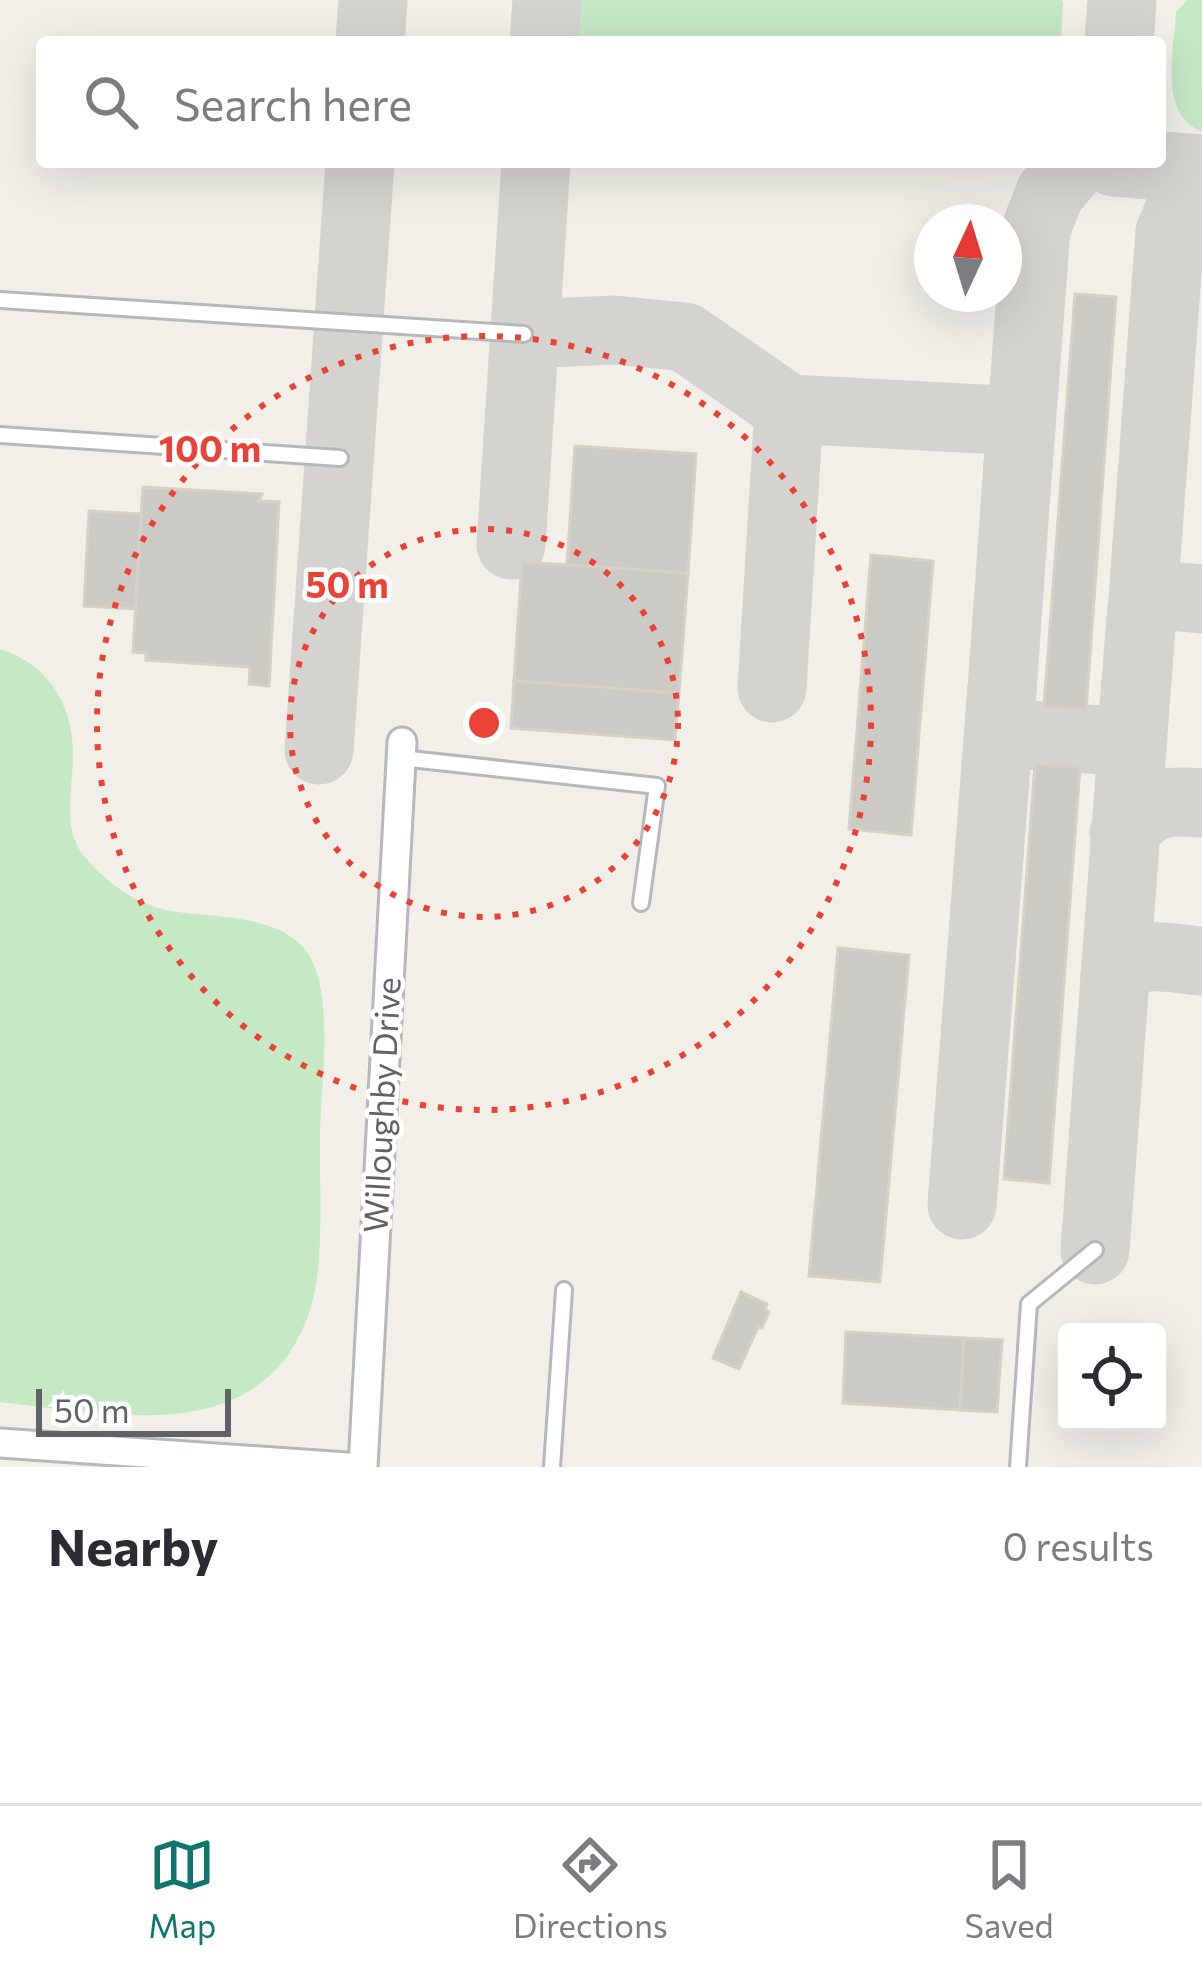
<!DOCTYPE html>
<style>
body{margin:0;font-family:Commissioner,sans-serif;background:#f2f2f3;color:#2b2b33}
.controls{position:absolute;right:36px;bottom:36px;display:grid;overflow:hidden;border-radius:12px;box-shadow:0 12px 48px #0002}
.controls button{width:108px;height:108px;display:grid;place-items:center;padding:0;border:0;border-bottom:3px solid #e1e1e2;background:#fff;color:#2b2b33;font:60px sans-serif}
.compass{position:absolute;left:914px;top:204px;width:108px;height:108px;border-radius:50%;background:#fff;box-shadow:0 12px 48px #0002;rotate:4deg}
.scale{position:absolute;left:36px;bottom:30px;width:195px;box-sizing:border-box;padding-left:12px;border:6px solid #5f6368;border-top:0;font-size:33px;line-height:42px;white-space:nowrap;color:#5f6368;-webkit-text-stroke:9px #fff;paint-order:stroke}
.list{margin:0;padding:0;list-style:none}
h2{display:flex;justify-content:space-between;align-items:center;height:156px;margin:0;padding:0 48px;font-size:51px}
h2 small{font-size:39px;font-weight:400;color:#7c7c81}
.icon{flex:none;width:66px;height:66px;fill:none;stroke:currentColor;stroke-width:2;stroke-linecap:round;stroke-linejoin:round}
.map{position:relative;flex:none;width:1202px;height:1467px;overflow:hidden}
.search{position:absolute;background:#fff;box-shadow:0 12px 48px #0002;left:36px;right:36px;top:36px;height:132px;display:flex;align-items:center;gap:30px;box-sizing:border-box;padding:0 42px;border-radius:12px;color:#7c7c81;font-size:45px}
.sheet{height:336px;background:#fff}
nav{display:flex;justify-content:space-around;align-items:center;box-sizing:border-box;height:168px;border-top:3px solid #e1e1e2;background:#fff;font-size:33px;color:#7c7c81}
nav a{display:grid;justify-items:center;gap:6px}
nav .on{color:#0f766e}
.map>svg:first-child{display:block}
.green{fill:#c5e8c5}
.lines{fill:none;stroke-linecap:round;stroke-linejoin:round}
.taxiway{stroke:#d4d3d0;stroke-width:69}
.building{fill:#cccac5;stroke:#d6d1c6;stroke-width:3}
.service-casing{stroke:#b5b8bc;stroke-width:20}
.minor-casing{stroke:#b5b8bc;stroke-width:33}
.service{stroke:#fff;stroke-width:14}
.minor{stroke:#fff;stroke-width:27}
.ring{fill:none;stroke:#ea4335;stroke-width:6;stroke-dasharray:6 12}
.labels{text-anchor:middle;stroke-width:9;stroke-linejoin:round;paint-order:stroke}
.street-label{font-size:33px;fill:#5f6368;stroke:#fff}
.centre{fill:#ea4335;stroke:#fff;stroke-width:6}
.ring-label{font-size:36px;text-anchor:middle;font-weight:bold;fill:#ea4335;stroke:#fff;stroke-width:9;stroke-linejoin:round;paint-order:stroke}
</style>
<div class="map">
<svg width="1202" height="1467" viewBox="0 0 1202 1467">
<rect width="100%" height="100%" fill="#f1efe8"/>
<g class="green">
<polygon points="573,0 1061,0 1063,2 1061,42 570,42"/>
<path d="M1187,0H1202V132C1158,113 1174,52 1176,12Z"/>
<path d="M0,649C46,663 72,702 73,751C74,785 60,827 84,856C105,881 134,903 166,910C207,919 281,911 309,955C334,995 321,1087 320,1134C319,1184 325,1260 311,1306C268,1450 114,1415 0,1402Z"/>
</g>
<g class="lines">
<g class="taxiway">
<polyline points="370,42 373,0"/>
<polyline points="544,42 547,0"/>
<polyline points="1119,42 1122,0"/>
<polyline points="1114,162 1202,169"/>
<polyline points="524,334 614,330 685,337 789,409 1021,421 999,733 1131,742 1142,608 1170,596 1202,599"/>
<polyline points="1018,467 1036,229 1050,193 1076,162"/>
<polyline points="511,545 536,162"/>
<polyline points="772,688 789,409"/>
<polyline points="319,750 360,162"/>
<path d="M1124,833C1147,802 1165,800 1202,803"/>
<path d="M1115,978C1134,946 1170,959 1202,961"/>
<polyline points="962,1205 1002,688"/>
<polyline points="1095,1250 1170,232 1177,216 1202,188"/>
</g>
</g>
<g class="building">
<polygon points="1075,294 1116,297 1086,710 1044,707"/>
<polygon points="575,446 696,454 688,573 567,565"/>
<polygon points="143,487 262,494 259,501 279,502 269,686 249,684 250,667 146,660 146,653 133,652"/>
<polygon points="89,511 141,514 135,609 84,606"/>
<polygon points="871,555 933,561 911,835 849,829"/>
<polygon points="522,562 688,573 679,693 514,681"/>
<polygon points="514,681 679,693 675,740 511,728"/>
<polygon points="1035,764 1080,767 1049,1183 1004,1179"/>
<polygon points="838,948 909,955 880,1282 809,1276"/>
<polygon points="741,1292 767,1304 765,1310 769,1312 762,1328 758,1327 739,1369 713,1358"/>
<polygon points="846,1332 964,1338 960,1410 843,1403"/>
<polygon points="964,1338 1002,1340 997,1412 960,1410"/>
</g>
<g class="lines">
<g class="service-casing">
<g id="service">
<polyline points="0,300 524,334"/>
<polyline points="0,435 340,458"/>
<polyline points="401,758 657,786 641,903"/>
<polyline points="552,1467 564,1290"/>
<polyline points="1018,1467 1029,1304 1095,1250"/>
</g>
</g>
<g class="minor-casing">
<g id="minor">
<polyline points="0,1443 347,1467"/>
<polyline points="363,1467 402,742"/>
</g>
</g>
<use href="#service" class="service"/>
<use href="#minor" class="minor"/>
</g>
<g class="ring">
<circle cx="484" cy="723" r="194"/>
<circle cx="484" cy="723" r="387"/>
</g>
<g class="labels">
<g class="street-label">
<text transform="translate(382 1105) rotate(-87)" y="12">Willoughby Drive</text>
</g>
</g>
<circle cx="484" cy="723" r="18" class="centre"/>
<g class="ring-label">
<text x="210" y="462">100 m</text>
<text x="347" y="598">50 m</text>
</g>
</svg>
<div class="controls">
<button><svg class="icon" aria-label="locate" viewBox="0 0 24 24"><circle cx="12" cy="12" r="6"/><path d="M12 2v4M12 18v4M2 12h4M18 12h4"/></svg></button>
</div>
<svg class="compass" viewBox="-18 -18 36 36"><path d="M0-13l5 13h-10z" fill="#e53935"/><path d="M0 13l5-13h-10z" fill="#7c7c81"/></svg>
<div class="scale">50 m</div>
<div class="search"><svg class="icon" aria-label="search" viewBox="0 0 24 24"><circle cx="10" cy="10" r="6"/><path d="M15 15l6 6"/></svg>Search here</div>
</div>
<section class="sheet">
<h2>Nearby<small>0 results</small></h2>
<ul class="list">
</ul>
</section>
<nav>
<a class="on"><svg class="icon" aria-label="map" viewBox="0 0 24 24"><path d="M3 6l6-2 6 2 6-2v14l-6 2-6-2-6 2zM9 4v14M15 6v14"/></svg>Map</a>
<a><svg class="icon" aria-label="directions" viewBox="0 0 24 24"><path d="M12 3l9 9-9 9-9-9zM9 14v-3h6M13 9l2 2-2 2"/></svg>Directions</a>
<a><svg class="icon" aria-label="saved" viewBox="0 0 24 24"><path d="M7 4h10v16l-5-4-5 4z"/></svg>Saved</a>
</nav>
